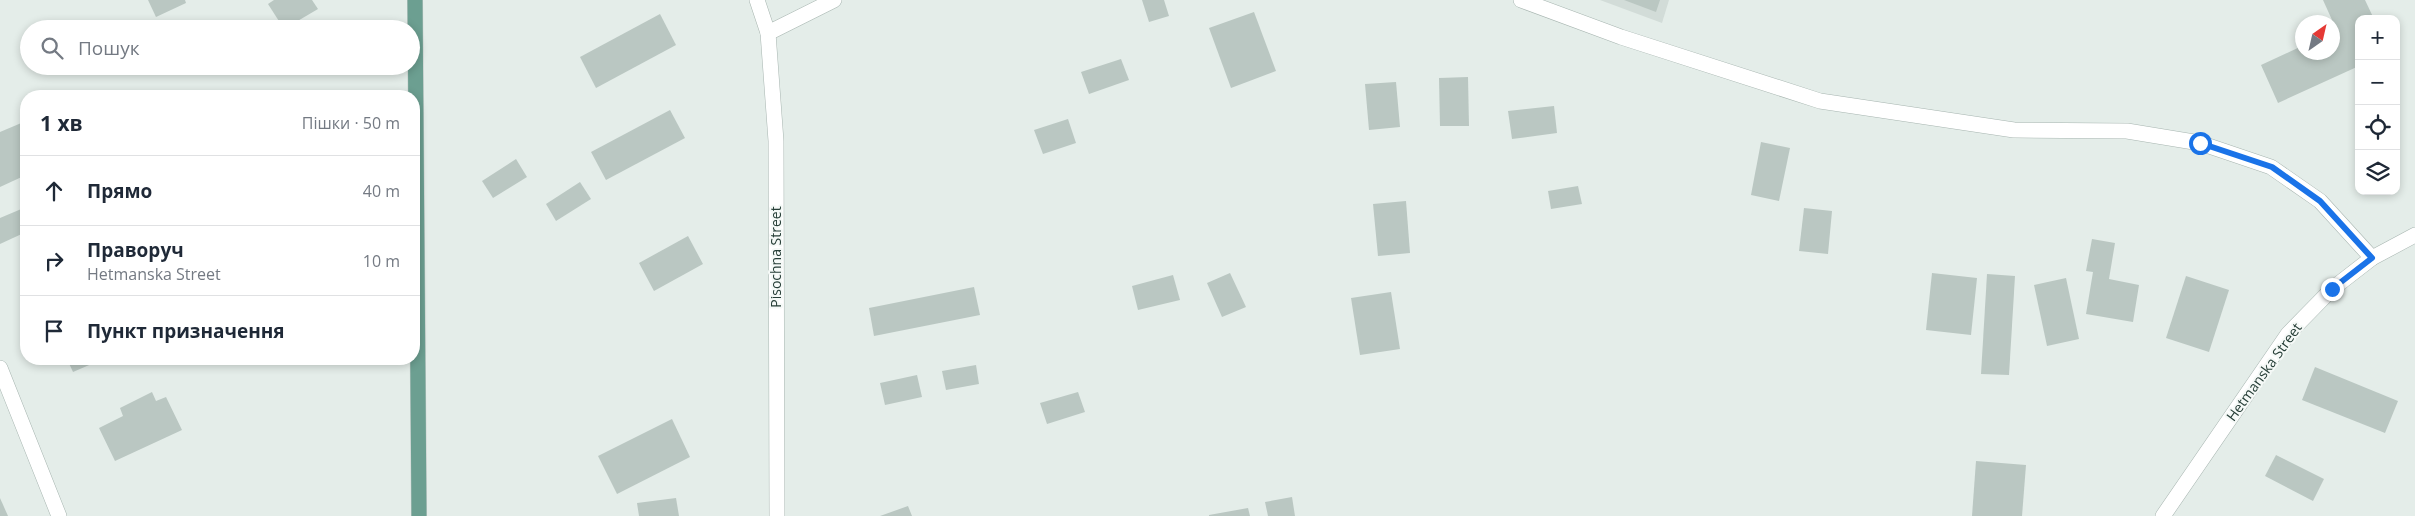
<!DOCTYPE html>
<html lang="uk">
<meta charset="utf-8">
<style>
body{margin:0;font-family:"Open Sans",sans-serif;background:#f2f2f3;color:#1f2937}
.controls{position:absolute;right:15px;top:15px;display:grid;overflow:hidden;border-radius:10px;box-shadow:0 2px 8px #0003}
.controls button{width:45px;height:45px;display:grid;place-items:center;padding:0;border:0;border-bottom:1px solid #e0e1e3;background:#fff;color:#1f2937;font:25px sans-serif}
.compass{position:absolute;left:2295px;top:15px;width:45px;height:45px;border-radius:50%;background:#fff;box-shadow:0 2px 8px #0003;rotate:34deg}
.stop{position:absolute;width:15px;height:15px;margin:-11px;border:4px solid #1a73e8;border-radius:50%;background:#fff}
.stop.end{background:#1a73e8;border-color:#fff;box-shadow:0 1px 5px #0008}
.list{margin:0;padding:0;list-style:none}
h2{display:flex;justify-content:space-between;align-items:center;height:65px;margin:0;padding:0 20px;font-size:21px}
h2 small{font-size:16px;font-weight:400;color:#747a83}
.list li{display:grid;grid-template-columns:32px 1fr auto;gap:15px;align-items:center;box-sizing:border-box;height:70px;padding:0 20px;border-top:1px solid #e0e1e3}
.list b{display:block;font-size:19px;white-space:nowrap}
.list p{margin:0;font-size:16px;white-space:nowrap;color:#747a83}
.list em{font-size:16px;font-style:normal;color:#747a83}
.icon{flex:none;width:28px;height:28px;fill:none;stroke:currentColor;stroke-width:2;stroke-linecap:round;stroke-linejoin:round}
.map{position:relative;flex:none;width:2415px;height:516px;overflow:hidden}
.search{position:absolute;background:#fff;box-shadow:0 2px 8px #0003;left:20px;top:20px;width:400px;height:55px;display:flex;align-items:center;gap:12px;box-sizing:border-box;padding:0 18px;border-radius:28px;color:#747a83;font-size:19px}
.panel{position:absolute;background:#fff;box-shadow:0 2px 8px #0003;left:20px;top:90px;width:400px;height:275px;border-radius:20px}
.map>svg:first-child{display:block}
.built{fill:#d2dcd8}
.building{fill:#bac7c2}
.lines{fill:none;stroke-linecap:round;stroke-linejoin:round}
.minor-casing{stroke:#a7b5b0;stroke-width:16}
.tertiary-casing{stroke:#a7b5b0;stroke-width:16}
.primary-casing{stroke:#c2c9c7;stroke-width:16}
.minor{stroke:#fff;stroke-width:15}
.tertiary{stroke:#fff;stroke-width:15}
.primary{stroke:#6c9f91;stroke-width:15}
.route{stroke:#1a73e8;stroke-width:6}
.labels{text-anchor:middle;stroke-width:4;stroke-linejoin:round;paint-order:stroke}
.street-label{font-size:14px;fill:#253d36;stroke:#f5f9f7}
</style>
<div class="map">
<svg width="2415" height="516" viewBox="0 0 2415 516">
<rect width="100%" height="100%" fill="#e4ede9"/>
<polygon class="built" points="1600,0 1669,0 1662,23"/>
<g class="building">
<polygon points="148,0 185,0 186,3 156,17"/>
<polygon points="274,0 312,0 318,9 284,29 268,4"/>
<polygon points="1142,0 1164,0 1169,16 1149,22"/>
<polygon points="1624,0 1660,0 1656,12"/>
<polygon points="2323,0 2365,0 2374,19 2359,19 2359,66 2278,103 2261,65 2302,46 2302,52 2332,52 2332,33 2337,31"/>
<polygon points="1254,12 1276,71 1231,88 1209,28"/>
<polygon points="660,14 676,45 596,88 580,57"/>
<polygon points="1121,59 1129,80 1089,94 1081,72"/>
<polygon points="1468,77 1469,126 1440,126 1439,78"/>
<polygon points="1396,82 1400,127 1369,130 1365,84"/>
<polygon points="1554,106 1557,133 1512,139 1508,111"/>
<polygon points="670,110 685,138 606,180 591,152"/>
<polygon points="1068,119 1076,143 1043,154 1034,130"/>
<polygon points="26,121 26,175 0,187 0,132"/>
<polygon points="1761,142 1790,148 1779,201 1751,195"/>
<polygon points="516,159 527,177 493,198 482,181"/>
<polygon points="580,182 591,199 556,221 546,204"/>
<polygon points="1578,186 1582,204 1551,209 1548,191"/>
<polygon points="1406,201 1410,253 1378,256 1373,204"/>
<polygon points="26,207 26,232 0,244 0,218"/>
<polygon points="1804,208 1832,211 1828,254 1799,251"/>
<polygon points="688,236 703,264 654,291 639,263"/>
<polygon points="2092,239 2115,243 2109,279 2139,285 2133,322 2086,314 2093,272 2086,271"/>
<polygon points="1230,273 1246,307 1222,317 1207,283"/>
<polygon points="1932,273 1977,278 1971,335 1926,330"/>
<polygon points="1987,274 2015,276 2009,375 1981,374"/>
<polygon points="1173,275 1180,300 1138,310 1132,286"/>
<polygon points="2186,276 2229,290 2209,352 2166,338"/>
<polygon points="26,277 26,293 20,279"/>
<polygon points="2066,278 2079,339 2047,346 2034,285"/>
<polygon points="974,287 980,315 874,336 869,308"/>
<polygon points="1391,292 1400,349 1360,355 1351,298"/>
<polygon points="67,359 103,359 73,372"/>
<polygon points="976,365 979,384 946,390 942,371"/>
<polygon points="2315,367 2398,401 2385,433 2302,400"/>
<polygon points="917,375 922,397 885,405 880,383"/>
<polygon points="152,392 156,401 166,397 182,430 115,461 99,428 123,416 120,408"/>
<polygon points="1078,392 1085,412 1047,424 1040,403"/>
<polygon points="672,419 690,457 617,494 598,456"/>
<polygon points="2276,455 2324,479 2313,501 2265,476"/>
<polygon points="1976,461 2026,465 2022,516 1972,516"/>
<polygon points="1292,497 1295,516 1268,516 1265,502"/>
<polygon points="0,498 8,516 0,516"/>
<polygon points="676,498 679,516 639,516 637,503"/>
<polygon points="908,506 912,516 880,516"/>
<polygon points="1248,508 1250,516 1209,516 1209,515"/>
</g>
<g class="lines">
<g class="minor-casing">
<g id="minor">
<polyline points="757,0 768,33 776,141 777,516"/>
<polyline points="1521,0 1621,37 1820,101 2014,130 2127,131 2200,143 2271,167 2320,201 2372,258"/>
<polyline points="768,33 834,0"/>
<polyline points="0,368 59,516"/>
</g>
</g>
<g class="tertiary-casing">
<polyline id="tertiary" points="2163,516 2288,334 2332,289 2372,258 2415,235"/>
</g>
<g class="primary-casing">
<polyline id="primary" points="415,0 419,516"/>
</g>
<use href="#minor" class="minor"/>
<use href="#tertiary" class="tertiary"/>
<use href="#primary" class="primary"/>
</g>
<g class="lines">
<polyline class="route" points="2200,143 2272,167 2320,201 2372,258 2332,289"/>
</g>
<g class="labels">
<g class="street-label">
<text transform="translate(776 257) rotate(-90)" y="5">Pisochna Street</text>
<text transform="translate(2264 372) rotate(-54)" y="5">Hetmanska Street</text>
</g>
</g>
</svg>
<div class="controls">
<button>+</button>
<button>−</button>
<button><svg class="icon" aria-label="locate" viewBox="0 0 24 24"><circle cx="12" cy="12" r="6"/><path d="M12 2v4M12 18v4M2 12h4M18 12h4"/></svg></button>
<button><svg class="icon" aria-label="layers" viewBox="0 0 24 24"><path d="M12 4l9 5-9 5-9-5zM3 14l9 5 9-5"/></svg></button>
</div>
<svg class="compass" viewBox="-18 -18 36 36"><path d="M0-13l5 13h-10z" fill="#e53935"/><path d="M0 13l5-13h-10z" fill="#747a83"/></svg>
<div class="stop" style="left:2200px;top:143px"></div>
<div class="stop end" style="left:2332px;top:289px"></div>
<div class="search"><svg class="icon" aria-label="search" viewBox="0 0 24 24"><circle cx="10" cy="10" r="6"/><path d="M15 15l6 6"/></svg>Пошук</div>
<section class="panel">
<h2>1 хв<small>Пішки · 50 m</small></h2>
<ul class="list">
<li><svg class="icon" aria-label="ahead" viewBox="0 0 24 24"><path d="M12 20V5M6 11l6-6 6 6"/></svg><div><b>Прямо</b></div><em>40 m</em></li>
<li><svg class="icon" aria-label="right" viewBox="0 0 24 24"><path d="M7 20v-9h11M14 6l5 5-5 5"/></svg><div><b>Праворуч</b><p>Hetmanska Street</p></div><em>10 m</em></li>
<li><svg class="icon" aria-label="arrive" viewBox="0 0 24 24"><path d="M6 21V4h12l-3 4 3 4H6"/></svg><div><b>Пункт призначення</b></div></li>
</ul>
</section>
</div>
